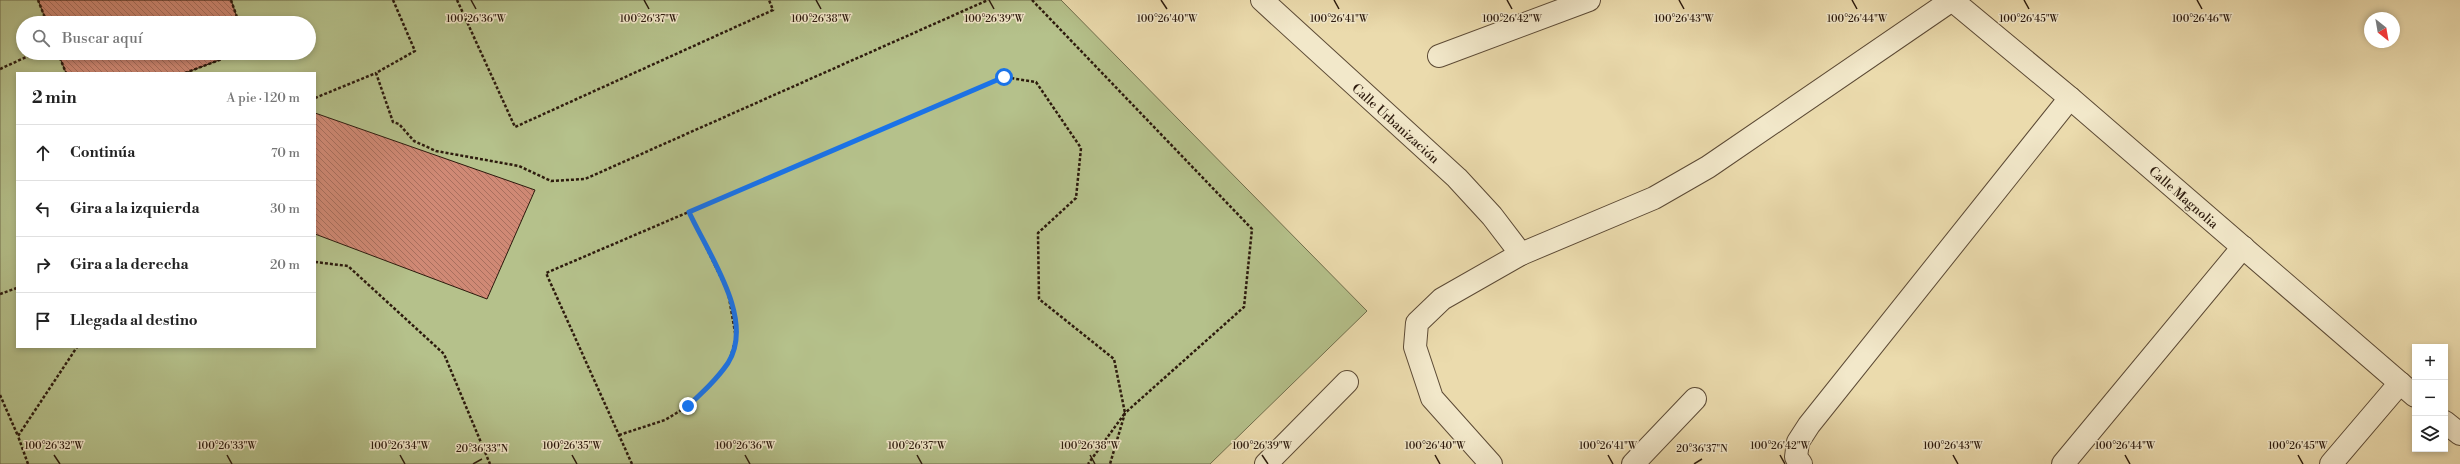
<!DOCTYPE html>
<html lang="es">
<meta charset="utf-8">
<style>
body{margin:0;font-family:"Libre Bodoni",serif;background:#f6f6f6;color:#222}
.controls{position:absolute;right:12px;bottom:12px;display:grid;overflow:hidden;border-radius:0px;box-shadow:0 2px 6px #0003}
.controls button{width:36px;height:36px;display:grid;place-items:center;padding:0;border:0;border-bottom:1px solid #e0e0e0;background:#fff;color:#222;font:20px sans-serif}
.compass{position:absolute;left:2364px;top:12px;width:36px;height:36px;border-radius:50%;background:#fff;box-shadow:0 2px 6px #0003;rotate:149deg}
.stop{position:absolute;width:12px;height:12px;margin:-9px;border:3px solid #1a73e8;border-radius:50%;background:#fff}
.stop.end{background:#1a73e8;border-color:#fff;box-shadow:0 1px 4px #0008}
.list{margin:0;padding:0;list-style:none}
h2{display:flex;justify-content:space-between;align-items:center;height:52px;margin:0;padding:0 16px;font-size:17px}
h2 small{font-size:13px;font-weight:400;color:#767676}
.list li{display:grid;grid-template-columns:26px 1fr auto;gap:12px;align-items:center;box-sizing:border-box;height:56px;padding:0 16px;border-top:1px solid #e0e0e0}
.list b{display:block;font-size:15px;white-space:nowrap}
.list em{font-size:13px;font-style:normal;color:#767676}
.icon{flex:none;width:22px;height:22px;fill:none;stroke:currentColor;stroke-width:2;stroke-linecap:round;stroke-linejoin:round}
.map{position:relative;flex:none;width:2460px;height:464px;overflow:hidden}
.search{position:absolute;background:#fff;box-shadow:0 2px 6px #0003;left:16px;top:16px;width:300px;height:44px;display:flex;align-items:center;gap:10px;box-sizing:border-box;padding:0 14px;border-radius:22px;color:#767676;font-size:15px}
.panel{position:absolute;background:#fff;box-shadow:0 2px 6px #0003;left:16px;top:72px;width:300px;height:276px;border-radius:0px}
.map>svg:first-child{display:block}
.park{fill:#b5c18b;stroke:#706e4c;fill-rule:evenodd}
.building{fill:url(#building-back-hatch);stroke:#2c1a0d}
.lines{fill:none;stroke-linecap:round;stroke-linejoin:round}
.minor-casing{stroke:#5c4a35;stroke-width:24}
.path{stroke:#2c1a0d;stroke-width:2.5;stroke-dasharray:3 2;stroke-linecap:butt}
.minor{stroke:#f2e8ca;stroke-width:22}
.route{stroke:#1a73e8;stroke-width:5}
.ticks{fill:none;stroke:#2c1a0d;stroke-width:1.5}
.labels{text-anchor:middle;stroke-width:3;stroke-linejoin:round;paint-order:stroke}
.street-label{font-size:13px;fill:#2c1a0d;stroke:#f2e8ca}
.ticks-label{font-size:10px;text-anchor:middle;fill:#2c1a0d;stroke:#f2e8ca;stroke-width:3;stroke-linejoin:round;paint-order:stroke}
</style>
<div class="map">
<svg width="2460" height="464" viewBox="0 0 2460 464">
<defs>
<pattern id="building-back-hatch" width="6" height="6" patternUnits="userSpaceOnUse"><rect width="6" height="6" fill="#d08975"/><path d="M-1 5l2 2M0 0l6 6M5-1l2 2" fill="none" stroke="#a96f5e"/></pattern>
</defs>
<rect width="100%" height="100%" fill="#ebdbad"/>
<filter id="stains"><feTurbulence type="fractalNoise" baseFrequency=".005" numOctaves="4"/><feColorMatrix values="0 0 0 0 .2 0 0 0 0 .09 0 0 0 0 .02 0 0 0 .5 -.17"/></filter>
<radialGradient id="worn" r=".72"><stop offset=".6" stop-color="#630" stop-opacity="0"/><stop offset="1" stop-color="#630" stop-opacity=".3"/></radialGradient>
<path class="park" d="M0,0H1061L1367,311L1210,464H0ZM23,23H309V53H23ZM17,73H315V347H17Z"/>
<g class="building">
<polygon points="38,0 231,0 239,23 47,23"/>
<polygon points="58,53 238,53 185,73 66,73"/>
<polygon points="315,113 535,190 487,299 315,234"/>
</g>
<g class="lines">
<g class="minor-casing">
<g id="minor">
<polyline points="1262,0 1457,178 1492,216 1521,254"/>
<polyline points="1952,0 2070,98 2415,396"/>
<polyline points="1439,56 1589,0"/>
<polyline points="2445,422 2460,434"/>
<polyline points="1266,464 1347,382"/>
<polyline points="1491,464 1432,398 1415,347 1417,323 1442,299 1521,254 1654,198 1708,167 1952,0"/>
<polyline points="1633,464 1695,399"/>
<polyline points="1801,464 1796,457 1798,442 1809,425 2070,98"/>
<polyline points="2063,464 2243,247"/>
<polyline points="2331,464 2400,383"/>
</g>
</g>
<g class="path">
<polyline points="38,0 47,23"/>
<polyline points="231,0 239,23"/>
<polyline points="393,0 415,51 376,73 393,122 399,124 414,141 436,151 519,166 551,181 585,179 988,0"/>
<polyline points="457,0 515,127 773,10 769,0"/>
<polyline points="1032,0 1252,229 1244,307 1125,413 1110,464"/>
<polyline points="58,53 66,73"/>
<polyline points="0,69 35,53"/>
<polyline points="185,73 238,53"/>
<polyline points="315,98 376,73"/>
<polyline points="315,262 348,266 444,354 490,464"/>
<polyline points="0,294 17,288"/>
<polyline points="0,395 18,436"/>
<polyline points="619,435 665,420 688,406 709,387 729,362 736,338 728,292 689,212"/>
<polyline points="28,464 18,436 77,347"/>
<polyline points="632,464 546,273 1004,77 1036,82 1081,148 1076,198 1038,233 1039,299 1114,359 1125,413 1088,464"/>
</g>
<use href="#minor" class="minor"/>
</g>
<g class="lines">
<path class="route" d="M688,406C703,392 717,379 728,363C756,319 707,252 689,212L1004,77"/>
</g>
<path class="ticks" d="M471,0L476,9M644,0L649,9M816,0L821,9M989,0L994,9M1161,0L1167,9M1334,0L1339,9M1507,0L1512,9M1679,0L1684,9M1852,0L1857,9M2024,0L2029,9M2197,0L2202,9M54,455L60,464M227,455L232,464M400,455L405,464M572,455L577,464M745,455L750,464M917,455L922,464M1090,455L1095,464M1262,455L1268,464M1435,455L1440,464M1608,455L1613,464M1780,455L1785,464M1953,455L1958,464M2125,455L2130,464M2298,455L2303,464M473,464L482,459M1694,464L1702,459"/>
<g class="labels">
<g class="street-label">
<text transform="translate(1396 123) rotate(42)" y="5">Calle Urbanización</text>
<text transform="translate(2184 197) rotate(41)" y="5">Calle Magnolia</text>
</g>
</g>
<g class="ticks-label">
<text x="1167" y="22">100°26'40"W</text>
<text x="1684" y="22">100°26'43"W</text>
<text x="476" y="22">100°26'36"W</text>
<text x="649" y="22">100°26'37"W</text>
<text x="821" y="22">100°26'38"W</text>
<text x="994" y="22">100°26'39"W</text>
<text x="1339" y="22">100°26'41"W</text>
<text x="1512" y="22">100°26'42"W</text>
<text x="1857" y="22">100°26'44"W</text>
<text x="2029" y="22">100°26'45"W</text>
<text x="2202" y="22">100°26'46"W</text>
<text x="54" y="449">100°26'32"W</text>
<text x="227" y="449">100°26'33"W</text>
<text x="400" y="449">100°26'34"W</text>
<text x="572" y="449">100°26'35"W</text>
<text x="745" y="449">100°26'36"W</text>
<text x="917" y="449">100°26'37"W</text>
<text x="1090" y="449">100°26'38"W</text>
<text x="1262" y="449">100°26'39"W</text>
<text x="1435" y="449">100°26'40"W</text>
<text x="1608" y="449">100°26'41"W</text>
<text x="1780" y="449">100°26'42"W</text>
<text x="1953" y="449">100°26'43"W</text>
<text x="2125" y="449">100°26'44"W</text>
<text x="2298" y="449">100°26'45"W</text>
<text x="482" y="452">20°36'33"N</text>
<text x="1702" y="452">20°36'37"N</text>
</g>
<rect width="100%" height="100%" filter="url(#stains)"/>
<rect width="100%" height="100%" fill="url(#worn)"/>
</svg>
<div class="controls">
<button>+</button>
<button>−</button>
<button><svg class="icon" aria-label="layers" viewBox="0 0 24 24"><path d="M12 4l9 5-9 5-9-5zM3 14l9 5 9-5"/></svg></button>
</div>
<svg class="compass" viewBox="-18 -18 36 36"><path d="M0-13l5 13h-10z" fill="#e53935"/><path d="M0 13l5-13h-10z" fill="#767676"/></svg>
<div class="stop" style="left:1004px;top:77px"></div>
<div class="stop end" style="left:688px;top:406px"></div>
<div class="search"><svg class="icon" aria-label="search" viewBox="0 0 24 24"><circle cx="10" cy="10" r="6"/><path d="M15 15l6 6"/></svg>Buscar aquí</div>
<section class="panel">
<h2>2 min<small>A pie · 120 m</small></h2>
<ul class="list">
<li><svg class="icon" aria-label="ahead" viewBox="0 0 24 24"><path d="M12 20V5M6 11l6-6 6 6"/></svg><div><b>Continúa</b></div><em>70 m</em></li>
<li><svg class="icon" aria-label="left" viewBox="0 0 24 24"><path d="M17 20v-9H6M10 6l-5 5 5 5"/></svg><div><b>Gira a la izquierda</b></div><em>30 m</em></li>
<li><svg class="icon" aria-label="right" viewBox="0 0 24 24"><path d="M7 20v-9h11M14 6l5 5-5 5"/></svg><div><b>Gira a la derecha</b></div><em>20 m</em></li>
<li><svg class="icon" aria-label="arrive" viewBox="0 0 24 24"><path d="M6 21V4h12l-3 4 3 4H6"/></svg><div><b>Llegada al destino</b></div></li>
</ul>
</section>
</div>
